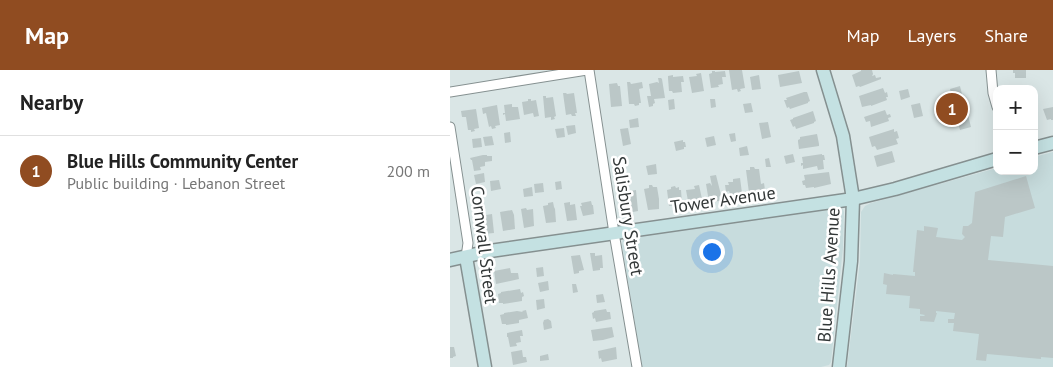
<!DOCTYPE html>
<meta charset="utf-8">
<style>
body{margin:0;font-family:"PT Sans",sans-serif;background:#f6f6f6;color:#222}
.controls{position:absolute;right:15px;top:15px;display:grid;overflow:hidden;border-radius:10px;box-shadow:0 5px 20px #0002}
.controls button{width:45px;height:45px;display:grid;place-items:center;padding:0;border:0;border-bottom:1px solid #e0e0e0;background:#fff;color:#222;font:25px sans-serif}
.you{position:absolute;left:261px;top:181px;width:18px;height:18px;margin:-12px;border:4px solid #fff;border-radius:50%;background:#1a73e8;box-shadow:0 0 0 8px #1a73e833}
.badge{display:grid;place-items:center;width:32px;height:32px;border-radius:50%;background:#904c21;color:#fff;font-size:16px;font-weight:700}
.pin{position:absolute;translate:-50% -50%;border:2px solid #fff;box-shadow:0 1px 5px #0006}
.list{margin:0;padding:0;list-style:none}
h2{display:flex;justify-content:space-between;align-items:center;height:65px;margin:0;padding:0 20px;font-size:21px}
h2 small{font-size:16px;font-weight:400;color:#767676}
.list li{display:grid;grid-template-columns:32px 1fr auto;gap:15px;align-items:center;box-sizing:border-box;height:70px;padding:0 20px;border-top:1px solid #e0e0e0}
.list b{display:block;font-size:19px;white-space:nowrap}
.list p{margin:0;font-size:16px;white-space:nowrap;color:#767676}
.list em{font-size:16px;font-style:normal;color:#767676}
.map{position:relative;flex:none;width:603px;height:297px;overflow:hidden}
header{display:flex;align-items:center;gap:30px;box-sizing:border-box;height:70px;padding:0 25px;background:#904c21;color:#fff}
header strong{font-size:24px}
nav{display:flex;gap:28px;margin-inline-start:auto;font-size:18px}
main{display:flex}
aside{flex:1;background:#fff}
.map>svg:first-child{display:block}
.built{fill:#c7dcdd}
.building{fill:#bbc7c7}
.lines{fill:none;stroke-linecap:round;stroke-linejoin:round}
.street-casing{stroke:#859090;stroke-width:11}
.secondary-casing{stroke:#859090;stroke-width:15}
.street{stroke:#fff;stroke-width:9}
.secondary{stroke:#c4e1e2;stroke-width:12}
.labels{text-anchor:middle;stroke-width:5;stroke-linejoin:round;paint-order:stroke}
.street-label{font-size:18px;fill:#323737;stroke:#fff}
</style>
<header>
<strong>Map</strong>
<nav><a>Map</a><a>Layers</a><a>Share</a></nav>
</header>
<main>
<aside>
<h2>Nearby<small></small></h2>
<ul class="list">
<li><span class="badge">1</span><div><b>Blue Hills Community Center</b><p>Public building · Lebanon Street</p></div><em>200 m</em></li>
</ul>
</aside>
<div class="map">
<svg width="603" height="297" viewBox="0 0 603 297">
<rect width="100%" height="100%" fill="#dae6e6"/>
<g class="built">
<polygon points="603,82 603,297 397,297 410,191 411,142 415,136 421,133 547,98 547,101 584,101 584,87"/>
<polygon points="388,137 393,139 394,142 393,178 381,292 379,295 371,297 192,297 172,175 173,168"/>
</g>
<g class="building">
<polygon points="279,0 292,0 295,18 290,19 291,21 288,22 287,19 282,20"/>
<polygon points="411,0 422,0 423,4 422,6 425,5 426,8 431,7 431,9 410,17 409,16 406,17 402,5 411,1"/>
<polygon points="563,0 576,0 576,8 565,8 565,3 563,3"/>
<polygon points="262,1 265,1 265,2 275,1 276,7 272,7 273,14 268,15 269,17 261,18 259,4 262,3"/>
<polygon points="349,1 352,13 330,17 328,5"/>
<polygon points="251,3 254,21 242,23 239,7 247,6 246,4"/>
<polygon points="223,5 223,7 233,6 234,12 231,12 232,22 223,23 222,21 219,21 218,8 218,6"/>
<polygon points="309,5 311,19 302,20 300,7"/>
<polygon points="208,8 211,8 212,9 215,28 204,29 205,33 203,34 203,36 199,37 197,26 201,26 199,14 207,12 209,13"/>
<polygon points="177,12 180,12 181,14 192,12 193,18 189,19 191,33 189,33 189,35 185,36 184,34 179,34"/>
<polygon points="167,13 168,16 170,16 172,36 161,37 159,14"/>
<polygon points="510,16 517,45 518,45 521,57 510,60 506,46 508,46 507,41 491,45 489,37 500,34 498,27 502,26 500,19"/>
<polygon points="433,18 435,23 437,22 438,27 436,27 437,30 421,36 421,35 412,37 409,26"/>
<polygon points="458,19 460,27 451,30 449,21"/>
<polygon points="354,22 357,22 360,31 358,32 358,33 340,39 339,37 337,38 334,30 337,30 336,28"/>
<polygon points="113,23 116,23 117,24 124,23 127,43 125,43 126,46 122,46 121,44 116,45"/>
<polygon points="93,26 96,26 96,28 103,27 106,46 104,47 105,49 101,50 101,47 95,48"/>
<polygon points="78,29 81,29 81,31 86,30 89,46 84,47 83,43 74,45 72,32 78,31"/>
<polygon points="224,29 225,39 219,40 218,30"/>
<polygon points="260,29 265,29 266,37 261,38"/>
<polygon points="301,33 303,42 295,43 293,34"/>
<polygon points="470,33 473,46 464,48 461,35"/>
<polygon points="62,34 62,37 68,37 70,49 56,51 55,44 53,45 53,43 55,43 54,35"/>
<polygon points="47,35 50,55 45,56 46,58 42,59 41,56 39,57 36,43 33,44 32,38"/>
<polygon points="603,37 603,50 601,50 601,49 597,50 593,39"/>
<polygon points="26,39 29,58 24,59 25,61 21,62 21,60 18,60 16,47 12,47 11,41"/>
<polygon points="435,40 437,45 440,44 441,47 438,48 439,51 421,57 420,51 416,52 414,47"/>
<polygon points="363,41 366,51 364,52 364,53 346,59 345,56 343,57 340,50 343,49 343,48"/>
<polygon points="188,48 189,57 180,58 179,50"/>
<polygon points="318,52 321,67 312,69 309,53"/>
<polygon points="125,55 126,63 118,65 116,56"/>
<polygon points="114,58 115,67 107,68 105,59"/>
<polygon points="178,58 181,74 173,76 170,59"/>
<polygon points="444,59 444,62 447,61 449,68 446,69 448,74 427,80 425,76 422,77 419,67"/>
<polygon points="60,62 61,72 55,73 54,63"/>
<polygon points="285,63 286,71 281,72 279,64"/>
<polygon points="367,64 369,74 369,76 349,79 348,72 348,70 350,69 350,67"/>
<polygon points="42,66 44,75 35,76 33,67"/>
<polygon points="264,66 266,75 257,77 255,68"/>
<polygon points="31,68 32,77 23,78 22,69"/>
<polygon points="233,70 233,72 235,72 236,77 234,77 234,79 226,81 224,72"/>
<polygon points="297,76 299,85 290,86 289,78"/>
<polygon points="442,81 445,92 427,97 424,86"/>
<polygon points="343,84 345,92 336,94 334,86"/>
<polygon points="372,84 372,85 374,85 375,90 373,90 374,99 368,100 367,96 353,99 353,95 351,96 351,93 353,93 352,87"/>
<polygon points="33,85 37,85 37,86 42,86 42,91 35,92 35,96 30,97 31,100 24,101 22,90 21,90 20,88"/>
<polygon points="319,88 321,97 316,97 315,89"/>
<polygon points="206,94 207,104 198,105 196,96"/>
<polygon points="300,97 304,97 305,99 309,99 311,114 314,113 315,120 306,122 307,124 302,125 301,122 299,123 296,100 300,100"/>
<polygon points="379,102 381,114 364,118 364,117 356,118 355,115 353,115 352,111 355,110 354,105"/>
<polygon points="34,103 35,112 26,114 24,105"/>
<polygon points="266,105 271,125 269,127 270,131 259,132 256,114 260,113 262,116 260,106"/>
<polygon points="576,106 585,138 555,147 553,167 541,166 538,190 603,196 603,288 591,287 591,289 537,284 536,291 526,290 529,264 503,261 504,253 498,253 498,249 504,249 505,243 486,241 486,243 487,243 484,252 470,251 470,246 474,246 475,245 470,244 470,239 459,238 460,226 436,224 437,215 433,214 434,203 443,205 443,204 465,206 465,202 463,202 467,160 474,161 474,156 488,158 486,167 512,170 515,167 512,164 513,156 518,156 522,153 525,122"/>
<polygon points="290,108 292,123 291,124 281,125 280,124 279,121 276,122 275,115 279,115 278,112 283,112 283,109"/>
<polygon points="49,110 51,119 41,121 40,111"/>
<polygon points="111,111 112,119 106,120 105,112"/>
<polygon points="93,113 94,122 85,123 84,114"/>
<polygon points="199,115 202,115 203,117 207,117 209,129 209,139 198,140 194,119 199,118"/>
<polygon points="249,115 252,129 238,131 236,120 245,119 244,116"/>
<polygon points="225,116 226,118 229,117 229,120 231,120 232,134 219,136 217,120 221,119 221,117"/>
<polygon points="82,117 83,126 74,127 73,119"/>
<polygon points="186,120 188,141 178,143 175,124 181,123 180,121"/>
<polygon points="141,131 142,135 143,135 144,144 133,146 130,136 132,136 131,133"/>
<polygon points="103,132 104,137 105,139 106,152 96,153 93,136 98,135 98,133"/>
<polygon points="120,132 120,135 125,134 127,150 117,151 114,133"/>
<polygon points="76,138 77,140 83,139 84,156 74,158 71,139"/>
<polygon points="62,140 64,145 65,159 53,161 50,142"/>
<polygon points="42,144 44,163 33,164 30,146"/>
<polygon points="140,183 145,183 145,186 152,185 153,198 150,198 150,200 143,201"/>
<polygon points="130,185 134,200 129,201 129,203 124,204 121,186"/>
<polygon points="93,197 94,206 87,207 86,198"/>
<polygon points="60,198 61,203 68,203 69,209 46,214 44,201"/>
<polygon points="98,211 99,220 90,222 88,213"/>
<polygon points="122,214 126,214 128,222 123,223"/>
<polygon points="70,219 71,223 73,222 74,226 72,227 72,231 53,234 53,233 49,233 48,224 51,223 51,222"/>
<polygon points="153,224 155,232 147,233 146,225"/>
<polygon points="94,229 95,238 87,240 86,230"/>
<polygon points="156,239 157,242 160,242 161,249 146,252 145,248 143,249 142,243 144,242 144,241"/>
<polygon points="76,240 78,248 69,250 69,253 56,255 56,254 52,254 50,245 54,244 54,243 67,241 73,242 72,241"/>
<polygon points="98,249 101,251 102,258 94,260 93,253 94,250"/>
<polygon points="162,257 164,267 153,270 143,271 141,260"/>
<polygon points="72,260 73,266 70,266 71,272 66,273 67,276 60,277 58,267 57,267 57,263"/>
<polygon points="0,277 4,277 6,286 3,287 3,288 0,288"/>
<polygon points="166,277 167,289 152,292 151,288 149,289 148,281"/>
<polygon points="72,280 73,287 76,287 77,292 63,295 61,282"/>
<polygon points="98,284 99,290 90,291 90,286"/>
</g>
<g class="lines">
<g class="street-casing">
<g id="street">
<polyline points="139,0 164,163 187,297"/>
<polyline points="541,0 543,23 547,37"/>
<polyline points="0,22 137,0"/>
<polyline points="0,57 18,173 16,187"/>
</g>
</g>
<g class="secondary-casing">
<g id="secondary">
<polyline points="373,0 393,66 403,129 401,191 389,297"/>
<polyline points="584,78 603,73"/>
<polyline points="16,187 35,297"/>
<polyline points="0,190 40,181 403,129 445,119 547,89"/>
</g>
</g>
<use href="#street" class="street"/>
<use href="#secondary" class="secondary"/>
</g>
<g class="labels">
<g class="street-label">
<text transform="translate(273 130) rotate(-8)" y="6">Tower Avenue</text>
<text transform="translate(178 146) rotate(81)" y="6">Salisbury Street</text>
<text transform="translate(34 175) rotate(83)" y="6">Cornwall Street</text>
<text transform="translate(379 205) rotate(-86)" y="6">Blue Hills Avenue</text>
</g>
</g>
</svg>
<div class="controls">
<button>+</button>
<button>−</button>
</div>
<div class="you"></div>
<div class="pin badge" style="left:502px;top:39px">1</div>
</div>
</main>
